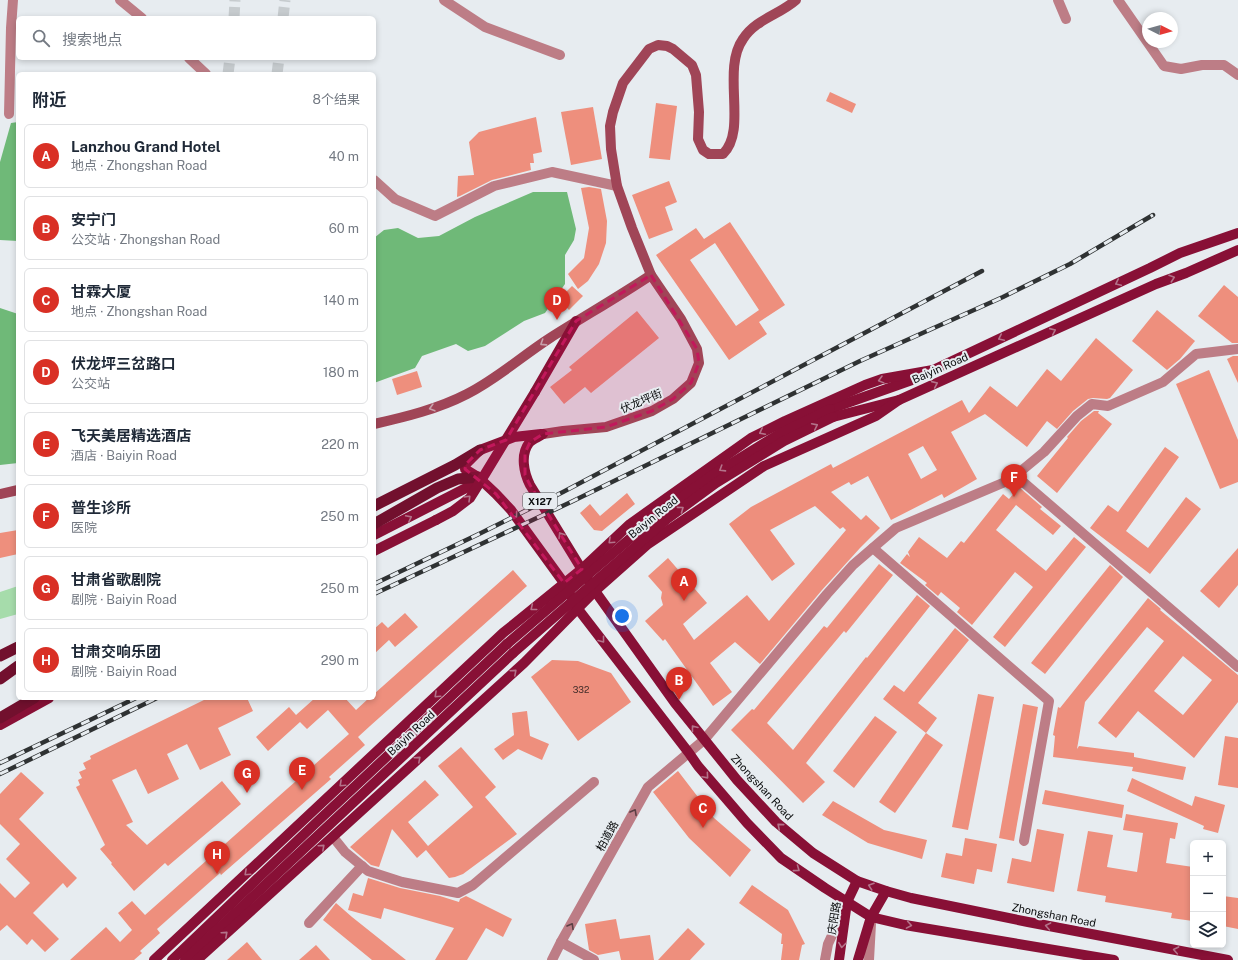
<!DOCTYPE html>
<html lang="zh">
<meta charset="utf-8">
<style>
body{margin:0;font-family:"Public Sans","Noto Sans SC",sans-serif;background:#f2f2f3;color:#1f2937}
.controls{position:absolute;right:12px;bottom:12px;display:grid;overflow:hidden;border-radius:6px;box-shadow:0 2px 6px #0003}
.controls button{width:36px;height:36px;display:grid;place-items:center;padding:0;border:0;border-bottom:1px solid #e0e1e3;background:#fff;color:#1f2937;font:20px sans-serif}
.compass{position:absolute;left:1142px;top:12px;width:36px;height:36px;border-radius:50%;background:#fff;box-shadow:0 2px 6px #0003;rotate:96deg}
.you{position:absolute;left:622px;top:616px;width:14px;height:14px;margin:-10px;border:3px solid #fff;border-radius:50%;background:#1a73e8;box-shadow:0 0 0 6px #1a73e833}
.badge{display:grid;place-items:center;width:26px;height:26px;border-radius:50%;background:#d93025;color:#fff;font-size:13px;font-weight:700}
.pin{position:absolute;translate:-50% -33px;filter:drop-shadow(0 1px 2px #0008)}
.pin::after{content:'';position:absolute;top:21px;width:14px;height:12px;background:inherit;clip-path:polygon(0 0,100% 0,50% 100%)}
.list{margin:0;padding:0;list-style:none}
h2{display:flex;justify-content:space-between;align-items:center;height:52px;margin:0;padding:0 16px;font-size:17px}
h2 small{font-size:13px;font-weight:400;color:#747a83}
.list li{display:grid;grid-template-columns:26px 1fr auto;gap:12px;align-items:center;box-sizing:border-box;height:64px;margin:0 8px 8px;padding:0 8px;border:1px solid #e0e1e3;border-radius:6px}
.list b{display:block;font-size:15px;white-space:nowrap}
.list p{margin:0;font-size:13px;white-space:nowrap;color:#747a83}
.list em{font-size:13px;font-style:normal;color:#747a83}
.icon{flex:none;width:22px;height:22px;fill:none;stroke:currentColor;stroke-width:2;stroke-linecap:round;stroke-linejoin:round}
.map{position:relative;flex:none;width:1238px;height:960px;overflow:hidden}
.search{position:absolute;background:#fff;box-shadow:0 2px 6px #0003;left:16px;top:16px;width:360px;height:44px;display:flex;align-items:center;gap:10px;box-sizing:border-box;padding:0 14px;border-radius:6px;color:#747a83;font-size:15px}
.panel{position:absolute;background:#fff;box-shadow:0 2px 6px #0003;left:16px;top:72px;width:360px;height:628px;border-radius:6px}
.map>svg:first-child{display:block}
.green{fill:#a6dcab}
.forest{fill:#6fb978}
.building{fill:#ee8f7d;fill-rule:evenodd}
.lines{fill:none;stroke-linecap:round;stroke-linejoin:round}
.trunk-tunnel{stroke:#c6cbce;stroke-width:11;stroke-dasharray:11 5.5;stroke-linecap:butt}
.minor{stroke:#bd7d86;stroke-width:10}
.secondary{stroke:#a04557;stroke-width:10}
.primary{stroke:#881036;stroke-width:10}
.trunk{stroke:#72102e;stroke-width:11}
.rail-casing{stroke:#2f3233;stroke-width:4.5}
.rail{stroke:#e7ecf0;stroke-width:3;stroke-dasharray:9;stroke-linecap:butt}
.primary-bridge{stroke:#881036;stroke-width:10}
.oneway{stroke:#b3738a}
.oneway2{stroke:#c7a1ab}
.oneway3{stroke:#5b3f44}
.marked{fill:#c2185b;fill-opacity:0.2;stroke:#c2185b;stroke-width:3;stroke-dasharray:8 5;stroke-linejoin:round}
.labels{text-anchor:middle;stroke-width:4;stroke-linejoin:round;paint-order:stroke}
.number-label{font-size:9px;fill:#442e2a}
.shield{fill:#e7ecf0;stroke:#4d5052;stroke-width:1}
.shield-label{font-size:10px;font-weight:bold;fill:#0b0d0e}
.street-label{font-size:11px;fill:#0b0d0e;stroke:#e7ecf0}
</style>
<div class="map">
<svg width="1238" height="960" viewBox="0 0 1238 960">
<rect width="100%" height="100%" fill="#e7ecf0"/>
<polygon class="green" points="18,586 18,614 0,619 0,592"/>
<g class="forest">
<polygon points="18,122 18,241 0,240 0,162 11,123"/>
<polygon points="533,192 567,192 576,229 574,240 565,255 565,284 545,313 524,321 485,346 468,351 456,344 422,356 415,368 374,383 374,238 384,230 398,228 418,238 439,236 475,217"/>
<polygon points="0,308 18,314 18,463 0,465"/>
</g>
<g class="building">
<polygon points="830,92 856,104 852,113 826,101"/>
<polygon points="656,103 677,106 670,160 649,158"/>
<polygon points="593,107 602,159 571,165 561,112"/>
<polygon points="536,117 542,152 533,154 534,163 530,163 531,170 492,180 460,196 457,197 458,176 474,175 469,142 479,132"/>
<polygon points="669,181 677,202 665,207 673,230 649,239 632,195"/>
<polygon points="589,187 601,189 607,221 606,243 599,264 588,281 578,289 568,274 584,258 589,228 581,188"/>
<path d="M730,222L785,305L759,322L767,334L729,360L656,255L696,228L704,239ZM715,243L759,310L736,326L690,260Z"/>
<polygon points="1224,285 1238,297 1238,343 1232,343 1198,316"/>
<polygon points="572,286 583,296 569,310 559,299"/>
<polygon points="1157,310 1195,341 1180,359 1167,370 1132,341"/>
<polygon points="637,311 659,338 591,393 585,387 564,404 550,387 572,370 569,367"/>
<path d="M1096,338L1133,370L1110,398L1107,399L1093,398L1088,399L1073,411L1057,429L1047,421L1027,447L985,414L951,432L977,479L944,498L942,494L891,520L868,476L851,485L849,482L831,492L861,520L866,515L880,528L860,548L822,590L760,664L735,642L710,663L732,692L713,706L665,639L663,641L645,621L663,605L661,598L662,592L648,576L668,558L707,603L683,624L694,640L747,595L769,621L846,530L843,527L840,529L815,506L770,530L795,564L772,581L729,524L751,507L831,464L833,468L962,400L969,413L990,386L1017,407L1047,369L1061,381ZM923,446L937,470L921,479L908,454Z"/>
<polygon points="1233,356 1238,356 1238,383 1227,359"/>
<polygon points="1209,370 1238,440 1238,482 1220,489 1176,384"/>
<polygon points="417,371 422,387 397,395 392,379"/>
<polygon points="1094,411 1099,411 1098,413 1112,424 1057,493 1037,476 1068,438 1067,437 1081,421"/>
<polygon points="1165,447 1179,457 1126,531 1148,548 1186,497 1201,509 1150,574 1090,528 1108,505 1118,512"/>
<polygon points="1019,487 1042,507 1040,509 1061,526 1053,535 1016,505 996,530 1046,571 1074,537 1086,547 1005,647 993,637 1033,587 1015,572 972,625 957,612 960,608 941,592 938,596 925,585 927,583 900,563 907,554 910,557 908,552 919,537 947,558 961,541 964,543 1003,494 1009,499"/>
<polygon points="627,493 635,504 602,531 594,530 580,513 590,504 600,516"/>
<polygon points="18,530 18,554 0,558 0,533"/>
<polygon points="1238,548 1238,585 1219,608 1200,591"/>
<polygon points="879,564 893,575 846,633 844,631 767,723 793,750 866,657 867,658 917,595 930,606 806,763 825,782 803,803 731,730 752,709 754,710 824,626 827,628"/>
<polygon points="1110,565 1123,577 1045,674 1031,663"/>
<polygon points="513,570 527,586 370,726 358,737 365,745 329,777 331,779 221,875 220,873 157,929 160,933 140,951 142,953 134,960 70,960 106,927 120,942 132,930 118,913 132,901 145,915 349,734 328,710 307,729 300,722 268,751 256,737 289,707 296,715 315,698 345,698 356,710 369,698 374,698 374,694"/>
<path d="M1148,598L1161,609L1160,610L1238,675V702L1194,758L1138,711L1116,738L1098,723L1164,641L1147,627L1085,702L1077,749L1079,746L1134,753V757L1186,767L1183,780L1132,771L1133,767L1053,757L1055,736L1053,735L1058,707L1060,708ZM1183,656L1212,680L1183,715L1154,691Z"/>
<polygon points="405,613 418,627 395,647 389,640 374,654 374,629 382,622 388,628"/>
<polygon points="955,628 969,640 918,703 937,718 926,733 883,699 894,685 904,692"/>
<polygon points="552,660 578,661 611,673 631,702 578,741 531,677"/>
<polygon points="978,694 994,697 968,830 952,827"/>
<polygon points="208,698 247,698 253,711 218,728 231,755 200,770 187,744 167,754 179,779 148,794 136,769 112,780 133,822 126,825 147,845 222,781 241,804 168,866 165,863 134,891 111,864 112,863 100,849 105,845 76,787 80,785 78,780 82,778 79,772 86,769 83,763 91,759 90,756"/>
<polygon points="1023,704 1038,707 1014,841 999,838"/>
<polygon points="527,711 530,736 549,744 542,760 518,749 503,760 494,749 514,735 512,713"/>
<polygon points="875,716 897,732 854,788 833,771"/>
<polygon points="926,733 943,745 895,813 879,802"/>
<polygon points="1225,736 1238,738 1238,788 1218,785"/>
<polygon points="461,747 496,787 485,797 517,834 463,874 455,877 449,878 426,850 417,858 392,829 379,867 371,865 350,847 425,780 439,795 408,822 428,846 473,807 438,766"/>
<polygon points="678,771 714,818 751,850 730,877 689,838 653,792"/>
<polygon points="21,772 44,793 19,819 77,878 67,888 63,883 33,913 59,939 45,952 32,939 27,945 7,925 0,931 0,883 15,898 30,883 6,859 20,844 0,824 0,794"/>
<polygon points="1132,778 1192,806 1195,796 1225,805 1218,833 1203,829 1204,826 1127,791"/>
<polygon points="1045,790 1124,805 1122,818 1042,804"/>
<polygon points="833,801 884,830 927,840 922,859 868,843 822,815"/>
<polygon points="1126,814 1178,823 1175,839 1170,838 1166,863 1193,867 1193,921 1171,918 1172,913 1105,902 1106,896 1077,891 1088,831 1113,835 1107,867 1137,872 1143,833 1123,830"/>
<polygon points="1037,829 1064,834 1054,892 1007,883 1012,858 1031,862"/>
<polygon points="965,838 997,844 992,872 977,869 974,884 941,877 946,853 962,856"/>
<polygon points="368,878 400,888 440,896 459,902 460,899 466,896 512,919 503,937 486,928 467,960 435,960 454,928 384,908 381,919 348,910 353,893 363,896"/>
<polygon points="752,885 788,910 805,944 802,945 799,960 781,960 783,944 781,944 782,934 739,903"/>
<polygon points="1223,896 1238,898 1238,929 1223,926"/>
<polygon points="336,903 352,917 406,960 372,960 323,920"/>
<polygon points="616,919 620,939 650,935 654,960 621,960 619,951 598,955 589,950 585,924"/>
<polygon points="688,928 705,944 690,960 658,960"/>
<polygon points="247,942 262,960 227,960"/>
<polygon points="316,945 330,960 299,960"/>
</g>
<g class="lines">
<g class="trunk-tunnel">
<polyline points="234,18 235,0"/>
<polyline points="283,18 285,0"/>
<polyline points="228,74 230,58"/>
<polyline points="277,74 279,58"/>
</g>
<g class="minor">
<polyline points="120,0 142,18"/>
<polyline points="444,0 485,27 560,55"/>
<polyline points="1058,0 1066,19"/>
<polyline points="1118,0 1164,66 1181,69 1202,65 1224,65 1238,75"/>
<polyline points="189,58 206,74"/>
<polyline points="9,114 11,28 13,0"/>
<polyline points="374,180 395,199 435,216 494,186 552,172 617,186"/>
<polyline points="1015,475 1238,667"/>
<polyline points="873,548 1049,701 1024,841"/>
<polyline points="333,837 345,852 368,871 402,882 458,893 473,885 594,782"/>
<polyline points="309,923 362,866"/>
<polyline points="561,942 594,960"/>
<polyline points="552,960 561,942 648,787 704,740 827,594 853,565 896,528 1005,482 1021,471 1044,452 1077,416 1092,404 1108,406 1163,382 1196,354 1238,349"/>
<polyline points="825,960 828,944 845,907"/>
<polyline points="869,960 871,924"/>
</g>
<g class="secondary">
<path d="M374,424C405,417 438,409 467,394C497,379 522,356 550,338C583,317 618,297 651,275"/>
<path d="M543,434L563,431L606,427L652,411L673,399L691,383L699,363L697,349L681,319L651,275L632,228L617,186L611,149L610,126L613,112L623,83L649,49L658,45L667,46L673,49L692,65L696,75L699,112L698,139L703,150L709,154H723C748,130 721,70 743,39C756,19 779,15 796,0"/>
<polyline points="0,494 18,490"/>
</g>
<g class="primary">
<polyline points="535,392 576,321"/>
<polyline points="830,409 912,380 1150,268 1180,253 1238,233"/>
<polyline points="833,417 899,400 1156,284 1186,273 1238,250"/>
<polyline points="541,434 514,437 480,450 466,464 465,469 478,477 496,494 511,510 564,583 578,609 689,753 698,766 747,823 781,858 825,888 871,917 905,925 1114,960"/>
<path d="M543,434C539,437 532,439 529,443C520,455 524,473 530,485L595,591L675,703L737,780L776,822L813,853L857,881L886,891L911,898L1028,922L1228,960"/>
<polyline points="374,535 466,488 478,477"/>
<polyline points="374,551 436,520"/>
<polyline points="0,725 49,698"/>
<polyline points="154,960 503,633 582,569 630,524 751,438 785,421 865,385 882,379 933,370"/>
<polyline points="172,960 319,820 507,644"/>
<polyline points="185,960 513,653"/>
<polyline points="197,960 524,663 595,591 648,544 764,466 876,416 899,400"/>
<polyline points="839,960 847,902 857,881"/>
<polyline points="858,960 871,917 886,891"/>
</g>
<g class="trunk">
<polyline points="374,506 455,465 480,450"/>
<polyline points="374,524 437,488 458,479 478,477"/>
<polyline points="0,656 18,647"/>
<polyline points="0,679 18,666"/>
<polyline points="0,718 34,698"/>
</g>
<g class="rail-casing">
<g id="rail">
<polyline points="374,584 481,533 563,492 982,271"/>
<polyline points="374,594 571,502 860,361 1003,297 1070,264 1153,215"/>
<polyline points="0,763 136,698"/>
<polyline points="0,774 157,698"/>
</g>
</g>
<use href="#rail" class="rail"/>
<g class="primary-bridge">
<polyline points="436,520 453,511 470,498 485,474 535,392"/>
<polyline points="507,644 661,512 711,476 781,433 830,409"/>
<polyline points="513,653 667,519 716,483 784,441 833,417"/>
</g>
</g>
<defs><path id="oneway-chevron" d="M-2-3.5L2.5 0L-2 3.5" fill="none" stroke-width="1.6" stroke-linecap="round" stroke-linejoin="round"/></defs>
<g class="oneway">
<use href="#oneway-chevron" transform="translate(1172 278) rotate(-19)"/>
<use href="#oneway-chevron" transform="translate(1118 283) rotate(155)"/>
<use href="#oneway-chevron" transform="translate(1053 331) rotate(-24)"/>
<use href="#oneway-chevron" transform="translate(1001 338) rotate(155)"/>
<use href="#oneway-chevron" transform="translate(881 380) rotate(165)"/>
<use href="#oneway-chevron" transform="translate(935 384) rotate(-24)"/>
<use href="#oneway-chevron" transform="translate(815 426) rotate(-26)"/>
<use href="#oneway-chevron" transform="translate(762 432) rotate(153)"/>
<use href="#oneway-chevron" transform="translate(722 469) rotate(148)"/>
<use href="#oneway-chevron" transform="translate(468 498) rotate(-44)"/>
<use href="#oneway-chevron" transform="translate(681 509) rotate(-36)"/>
<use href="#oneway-chevron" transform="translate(515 515) rotate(54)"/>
<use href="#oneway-chevron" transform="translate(409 518) rotate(-27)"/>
<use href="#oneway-chevron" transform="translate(561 535) rotate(-122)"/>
<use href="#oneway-chevron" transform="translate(611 541) rotate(137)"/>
<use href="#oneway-chevron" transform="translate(533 608) rotate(141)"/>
<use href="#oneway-chevron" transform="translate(602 640) rotate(52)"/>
<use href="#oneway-chevron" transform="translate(514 672) rotate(-42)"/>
<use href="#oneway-chevron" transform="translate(437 695) rotate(137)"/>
<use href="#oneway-chevron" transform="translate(694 728) rotate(-128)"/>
<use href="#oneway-chevron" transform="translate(418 759) rotate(-42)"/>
<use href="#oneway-chevron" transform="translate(706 776) rotate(49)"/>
<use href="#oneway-chevron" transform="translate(342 784) rotate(137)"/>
<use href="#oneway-chevron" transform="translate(780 826) rotate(-140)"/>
<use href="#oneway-chevron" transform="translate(322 847) rotate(-42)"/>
<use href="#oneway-chevron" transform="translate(797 869) rotate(36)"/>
<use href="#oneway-chevron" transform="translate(247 873) rotate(137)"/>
<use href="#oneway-chevron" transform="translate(871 886) rotate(-161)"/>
<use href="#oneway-chevron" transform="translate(909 925) rotate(10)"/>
<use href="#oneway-chevron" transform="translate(1048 926) rotate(-169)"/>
<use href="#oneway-chevron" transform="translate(225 934) rotate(-42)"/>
<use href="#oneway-chevron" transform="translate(842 945) rotate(97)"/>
<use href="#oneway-chevron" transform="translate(1176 950) rotate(-169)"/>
</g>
<g class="oneway2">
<use href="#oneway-chevron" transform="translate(543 343) rotate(147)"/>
<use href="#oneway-chevron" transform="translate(432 408) rotate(164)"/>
</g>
<g class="oneway3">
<use href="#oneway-chevron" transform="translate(634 812) rotate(-61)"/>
<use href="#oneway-chevron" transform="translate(571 926) rotate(-60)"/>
</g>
<path class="marked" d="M651,275L697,349L699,363L691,383L673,399L652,411L606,427L543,434L530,442L525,453V475L530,485L582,569L564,583L496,494L465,469L466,464L480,450L506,440L576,321Z"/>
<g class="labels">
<g class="number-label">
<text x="581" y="693">332</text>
</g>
<rect class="shield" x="523" y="493" width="34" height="16" rx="3"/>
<g class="shield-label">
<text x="540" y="505">X127</text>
</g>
<g class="street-label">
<text transform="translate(940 368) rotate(-24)" y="4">Baiyin Road</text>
<text transform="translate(641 401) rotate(-23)" y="4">伏龙坪街</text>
<text transform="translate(653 517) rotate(-39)" y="4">Baiyin Road</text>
<text transform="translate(411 733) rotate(-43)" y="4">Baiyin Road</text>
<text transform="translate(762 787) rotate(47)" y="4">Zhongshan Road</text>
<text transform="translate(607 836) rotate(-61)" y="4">柏道路</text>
<text transform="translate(1054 915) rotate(11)" y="4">Zhongshan Road</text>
<text transform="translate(834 918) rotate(-81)" y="4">庆阳路</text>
</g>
</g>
</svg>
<div class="controls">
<button>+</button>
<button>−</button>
<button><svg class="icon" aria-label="layers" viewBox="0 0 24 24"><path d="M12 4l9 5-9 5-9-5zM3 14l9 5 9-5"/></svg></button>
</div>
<svg class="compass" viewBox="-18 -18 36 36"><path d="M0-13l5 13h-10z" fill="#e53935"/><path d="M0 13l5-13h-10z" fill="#747a83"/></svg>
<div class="you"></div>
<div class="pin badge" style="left:684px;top:601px">A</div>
<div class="pin badge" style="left:679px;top:700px">B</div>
<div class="pin badge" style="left:703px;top:828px">C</div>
<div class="pin badge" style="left:557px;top:320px">D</div>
<div class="pin badge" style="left:302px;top:790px">E</div>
<div class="pin badge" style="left:1014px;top:497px">F</div>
<div class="pin badge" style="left:247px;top:793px">G</div>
<div class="pin badge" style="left:217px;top:874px">H</div>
<div class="search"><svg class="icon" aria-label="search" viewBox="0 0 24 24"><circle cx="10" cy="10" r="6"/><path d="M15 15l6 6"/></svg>搜索地点</div>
<section class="panel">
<h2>附近<small>8个结果</small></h2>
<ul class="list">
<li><span class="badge">A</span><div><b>Lanzhou Grand Hotel</b><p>地点 · Zhongshan Road</p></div><em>40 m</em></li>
<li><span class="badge">B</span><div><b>安宁门</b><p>公交站 · Zhongshan Road</p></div><em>60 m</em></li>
<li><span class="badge">C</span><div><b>甘霖大厦</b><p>地点 · Zhongshan Road</p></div><em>140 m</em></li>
<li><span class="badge">D</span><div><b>伏龙坪三岔路口</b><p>公交站</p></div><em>180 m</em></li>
<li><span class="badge">E</span><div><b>飞天美居精选酒店</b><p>酒店 · Baiyin Road</p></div><em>220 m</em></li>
<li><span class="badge">F</span><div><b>普生诊所</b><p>医院</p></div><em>250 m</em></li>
<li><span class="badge">G</span><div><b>甘肃省歌剧院</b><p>剧院 · Baiyin Road</p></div><em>250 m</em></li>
<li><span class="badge">H</span><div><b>甘肃交响乐团</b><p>剧院 · Baiyin Road</p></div><em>290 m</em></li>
</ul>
</section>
</div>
